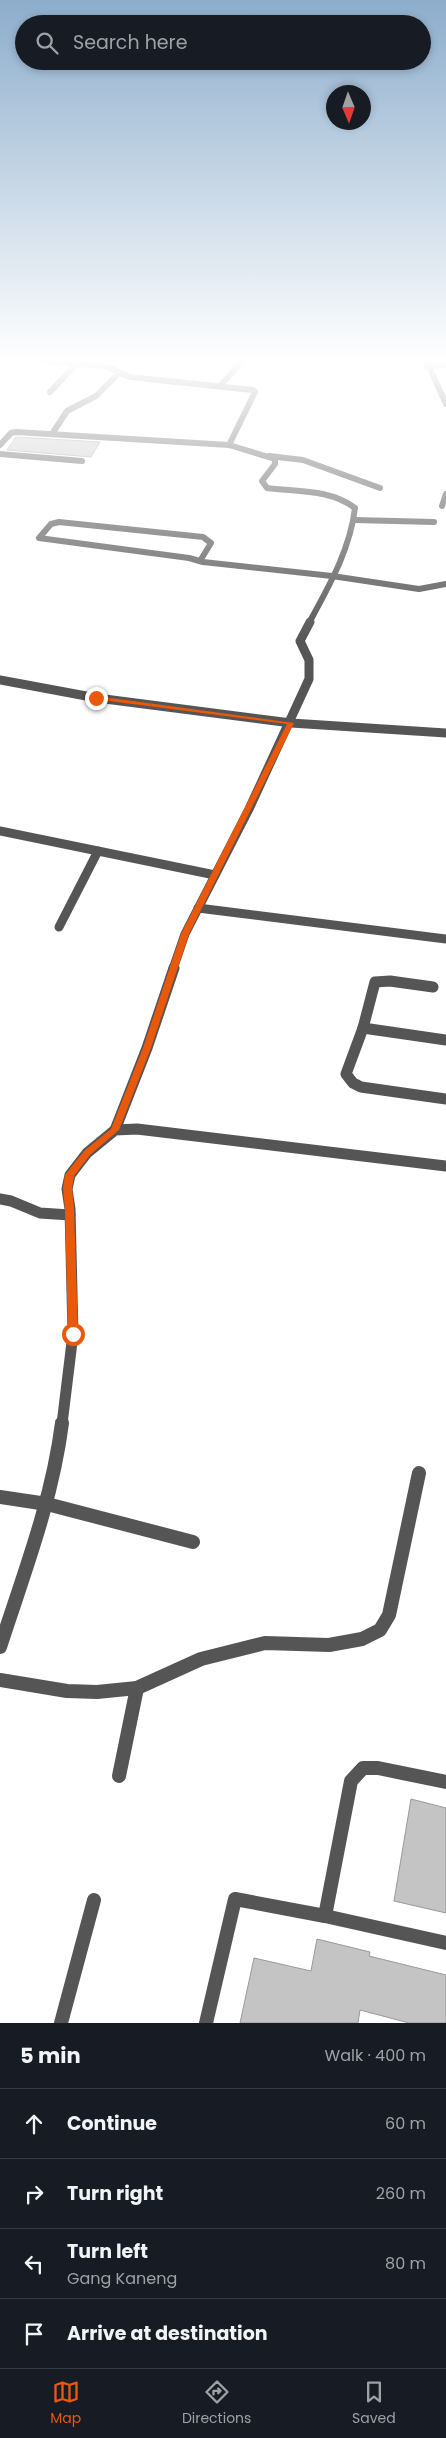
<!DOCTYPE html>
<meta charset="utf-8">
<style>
body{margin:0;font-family:Poppins,sans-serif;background:#242831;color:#f1f3f6}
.compass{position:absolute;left:326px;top:85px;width:45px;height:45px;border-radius:50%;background:#171b24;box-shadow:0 2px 8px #0003;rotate:178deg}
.stop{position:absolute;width:15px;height:15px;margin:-11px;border:4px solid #ea580c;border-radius:50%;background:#fff}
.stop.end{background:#ea580c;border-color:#fff;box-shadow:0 1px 5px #0008}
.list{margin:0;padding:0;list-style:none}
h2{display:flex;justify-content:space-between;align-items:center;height:65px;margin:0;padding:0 20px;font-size:21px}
h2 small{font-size:16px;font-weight:400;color:#9ea1a6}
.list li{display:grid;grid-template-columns:32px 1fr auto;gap:15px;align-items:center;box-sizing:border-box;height:70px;padding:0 20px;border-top:1px solid #363941}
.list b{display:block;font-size:19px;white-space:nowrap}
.list p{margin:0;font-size:16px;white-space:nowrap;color:#9ea1a6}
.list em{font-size:16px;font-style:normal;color:#9ea1a6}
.icon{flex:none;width:28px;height:28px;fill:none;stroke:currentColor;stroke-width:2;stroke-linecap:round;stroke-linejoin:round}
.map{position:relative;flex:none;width:446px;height:2023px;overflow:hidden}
.search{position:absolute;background:#171b24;box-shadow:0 2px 8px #0003;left:15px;right:15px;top:15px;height:55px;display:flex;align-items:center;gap:12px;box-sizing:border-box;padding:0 18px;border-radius:28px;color:#9ea1a6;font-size:19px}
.sheet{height:345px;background:#171b24}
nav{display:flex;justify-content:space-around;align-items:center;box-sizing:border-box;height:70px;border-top:1px solid #363941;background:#171b24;font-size:14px;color:#9ea1a6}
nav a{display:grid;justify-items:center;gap:2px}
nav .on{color:#ea580c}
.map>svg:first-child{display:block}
.building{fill:#c4c4c4;stroke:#999}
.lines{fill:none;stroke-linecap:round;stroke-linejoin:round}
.lane{stroke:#555;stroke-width:6}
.street-far3{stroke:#555;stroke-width:6}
.street-far2{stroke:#555;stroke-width:9}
.street-far1{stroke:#555;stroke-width:11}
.street{stroke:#555;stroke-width:14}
.route{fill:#ea580c}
</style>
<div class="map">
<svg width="446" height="2023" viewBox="0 0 446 2023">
<rect width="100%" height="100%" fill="#fff"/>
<g class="building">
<polygon points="16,437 100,442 91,457 7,450"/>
<polygon points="411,1799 446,1808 446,1913 394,1901"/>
<polygon points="317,1939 370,1952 369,1956 446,1975 446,2023 409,2023 360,2010 358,2023 240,2023 254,1958 311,1971"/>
</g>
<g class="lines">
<polyline class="lane" points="50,392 78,362"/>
<g class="street-far3">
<polyline points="39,360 105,366 130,377 253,390 255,392 229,445"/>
<polyline points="426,360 446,404"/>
<polyline points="427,366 446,365"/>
<polyline points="220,386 241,363"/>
<polyline points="52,434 67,411 96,396 119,373"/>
<path d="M0,445L11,433L16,432L229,445L275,459V464L262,481L267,488C297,492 330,489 355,508C350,550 329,586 309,623"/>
<polyline points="0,454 82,461"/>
<polyline points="269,456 303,460 380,488"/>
<polyline points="442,506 446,494"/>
<polyline points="355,520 434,522"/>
<polyline points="200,561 211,543 203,537 59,522 51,524 39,538 189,558 203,562 332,576 419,589 446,584"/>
</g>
<g class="street-far2">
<polyline points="0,680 97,698 291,723 446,733"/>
<polyline points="0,831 215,875"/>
<polyline points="198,908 446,939"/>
<polyline points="59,927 98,851"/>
<polyline points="173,969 185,934 249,809 309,679 309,660 300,641 310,622"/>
</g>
<g class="street-far1">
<polyline points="433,987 390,981 375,982 363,1028 346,1074 353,1083 361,1087 446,1099"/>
<polyline points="363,1028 446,1040"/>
<polyline points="115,1130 147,1048 174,968"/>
<polyline points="0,1199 11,1201 40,1213 70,1215"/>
<polyline points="62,1424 73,1334 70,1209 67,1189 70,1175 87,1153 115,1130 137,1129 446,1166"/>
</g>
<g class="street">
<polyline points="0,1497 47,1504 193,1542"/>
<path d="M0,1647C24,1573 52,1501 62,1423"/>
<polyline points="0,1680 67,1691 97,1692 137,1688 201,1659 265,1643 329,1645 362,1639 380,1630 389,1615 419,1473"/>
<polyline points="119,1776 137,1688"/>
<polyline points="325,1916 351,1781 363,1768 378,1768 446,1782"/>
<polyline points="61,2023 94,1900"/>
<polyline points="206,2023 235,1899 325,1916 446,1943"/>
</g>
</g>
<linearGradient id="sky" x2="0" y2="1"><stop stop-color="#8cadcc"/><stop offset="0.56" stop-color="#fff"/><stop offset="1" stop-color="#fff" stop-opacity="0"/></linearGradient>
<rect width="446" height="643" fill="url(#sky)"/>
<polygon class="route" points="96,696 294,723 189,934 151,1048 119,1130 90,1155 74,1176 72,1188 74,1209 78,1334 73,1337 68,1334 65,1209 63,1188 65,1175 84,1151 111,1129 143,1048 181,934 287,724 94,699"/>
</svg>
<svg class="compass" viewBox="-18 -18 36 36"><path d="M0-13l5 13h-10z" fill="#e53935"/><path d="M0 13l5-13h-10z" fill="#9ea1a6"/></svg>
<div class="stop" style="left:73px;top:1334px"></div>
<div class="stop end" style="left:96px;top:698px"></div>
<div class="search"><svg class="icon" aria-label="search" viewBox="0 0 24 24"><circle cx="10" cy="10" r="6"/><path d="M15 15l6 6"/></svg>Search here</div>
</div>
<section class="sheet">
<h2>5 min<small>Walk · 400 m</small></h2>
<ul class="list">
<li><svg class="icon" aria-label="ahead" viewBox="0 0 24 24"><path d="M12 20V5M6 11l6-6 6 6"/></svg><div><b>Continue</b></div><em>60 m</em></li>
<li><svg class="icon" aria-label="right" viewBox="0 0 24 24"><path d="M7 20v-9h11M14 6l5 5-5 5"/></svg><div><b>Turn right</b></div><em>260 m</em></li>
<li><svg class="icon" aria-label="left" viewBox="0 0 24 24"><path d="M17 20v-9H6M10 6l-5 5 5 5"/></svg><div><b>Turn left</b><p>Gang Kaneng</p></div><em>80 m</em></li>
<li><svg class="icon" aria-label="arrive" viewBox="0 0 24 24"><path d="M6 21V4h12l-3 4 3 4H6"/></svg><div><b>Arrive at destination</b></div></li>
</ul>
</section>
<nav>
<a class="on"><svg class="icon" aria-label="map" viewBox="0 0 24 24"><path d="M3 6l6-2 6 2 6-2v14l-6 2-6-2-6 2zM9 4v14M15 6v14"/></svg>Map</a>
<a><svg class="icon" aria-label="directions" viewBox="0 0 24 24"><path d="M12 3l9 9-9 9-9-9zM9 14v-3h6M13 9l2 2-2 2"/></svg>Directions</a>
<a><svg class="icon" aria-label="saved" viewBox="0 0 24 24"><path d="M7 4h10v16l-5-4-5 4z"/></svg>Saved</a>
</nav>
